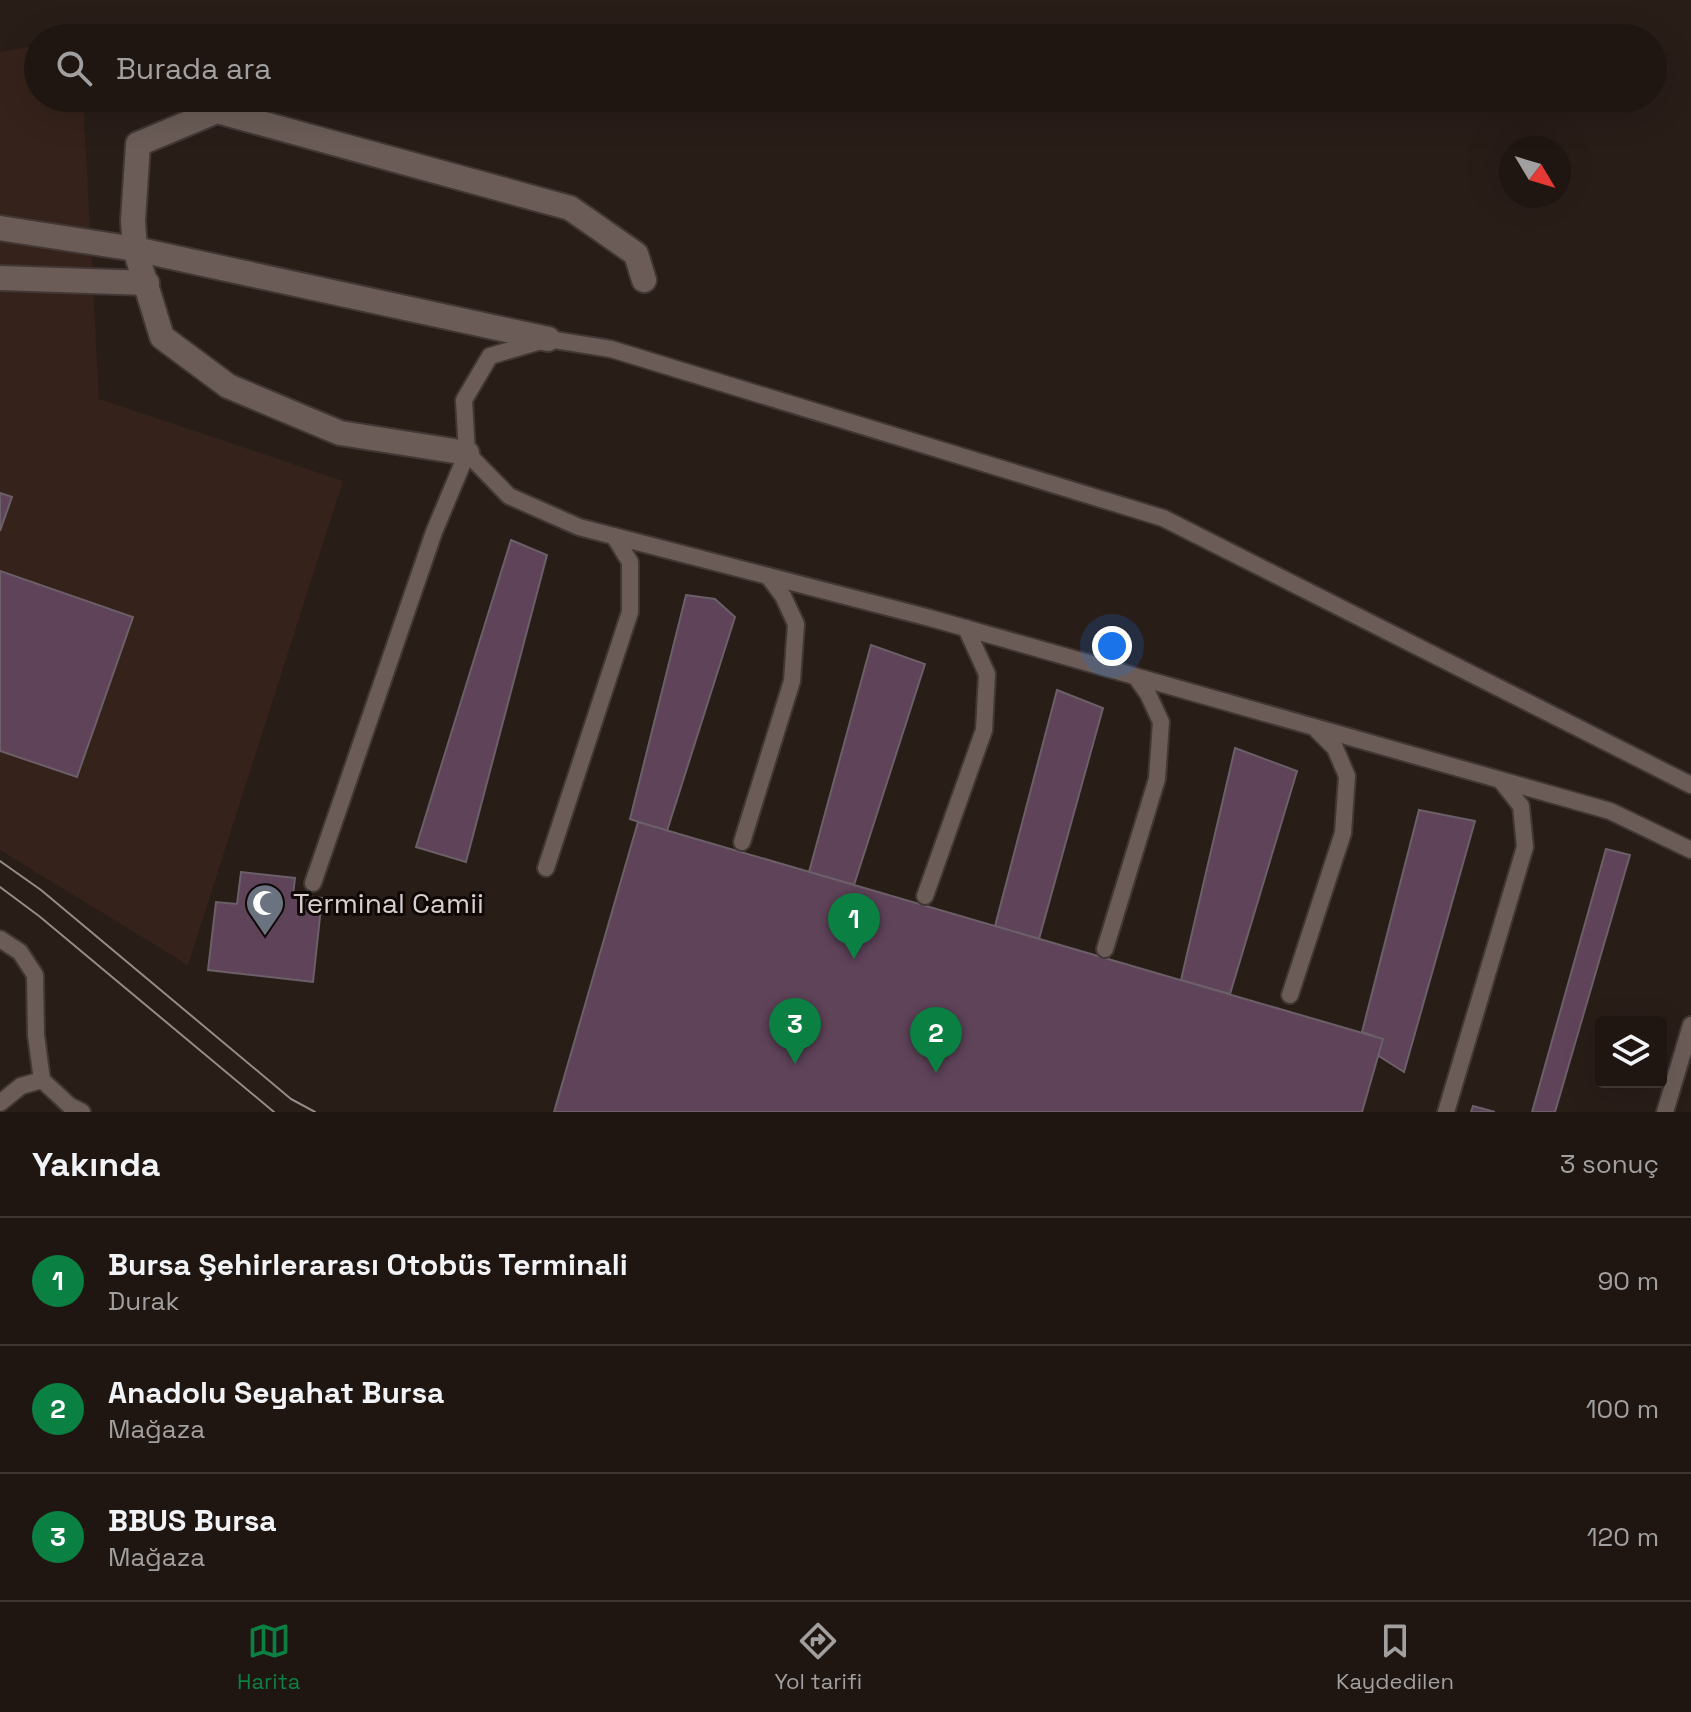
<!DOCTYPE html>
<html lang="tr">
<meta charset="utf-8">
<style>
body{margin:0;font-family:"Space Grotesk",sans-serif;background:#2c2320;color:#f1f3f6}
.controls{position:absolute;right:24px;bottom:24px;display:grid;overflow:hidden;border-radius:8px;box-shadow:0 8px 32px #0002}
.controls button{width:72px;height:72px;display:grid;place-items:center;padding:0;border:0;border-bottom:2px solid #3c3532;background:#1f1612;color:#f1f3f6;font:40px sans-serif}
.compass{position:absolute;left:1499px;top:136px;width:72px;height:72px;border-radius:50%;background:#1f1612;box-shadow:0 8px 32px #0002;rotate:128deg}
.you{position:absolute;left:1112px;top:646px;width:28px;height:28px;margin:-20px;border:6px solid #fff;border-radius:50%;background:#1a73e8;box-shadow:0 0 0 12px #1a73e833}
.badge{display:grid;place-items:center;width:52px;height:52px;border-radius:50%;background:#0b8043;color:#fff;font-size:26px;font-weight:700}
.pin{position:absolute;translate:-50% -66px;filter:drop-shadow(0 2px 4px #0008)}
.pin::after{content:'';position:absolute;top:42px;width:28px;height:24px;background:inherit;clip-path:polygon(0 0,100% 0,50% 100%)}
.list{margin:0;padding:0;list-style:none}
h2{display:flex;justify-content:space-between;align-items:center;height:104px;margin:0;padding:0 32px;font-size:34px}
h2 small{font-size:26px;font-weight:400;color:#a19f9f}
.list li{display:grid;grid-template-columns:52px 1fr auto;gap:24px;align-items:center;box-sizing:border-box;height:128px;padding:0 32px;border-top:2px solid #3c3532}
.list b{display:block;font-size:30px;white-space:nowrap}
.list p{margin:0;font-size:26px;white-space:nowrap;color:#a19f9f}
.list em{font-size:26px;font-style:normal;color:#a19f9f}
.icon{flex:none;width:44px;height:44px;fill:none;stroke:currentColor;stroke-width:2;stroke-linecap:round;stroke-linejoin:round}
.map{position:relative;flex:none;width:1691px;height:1112px;overflow:hidden}
.search{position:absolute;background:#1f1612;box-shadow:0 8px 32px #0002;left:24px;right:24px;top:24px;height:88px;display:flex;align-items:center;gap:20px;box-sizing:border-box;padding:0 28px;border-radius:44px;color:#a19f9f;font-size:30px}
.sheet{height:488px;background:#1f1612}
nav{display:flex;justify-content:space-around;align-items:center;box-sizing:border-box;height:112px;border-top:2px solid #3c3532;background:#1f1612;font-size:22px;color:#a19f9f}
nav a{display:grid;justify-items:center;gap:4px}
nav .on{color:#0b8043}
.map>svg:first-child{display:block}
.built{fill:#35221b}
.building{fill:#5f4359;stroke:#6b5f68;stroke-width:2}
.lines{fill:none;stroke-linecap:round;stroke-linejoin:round}
.lane-casing{stroke:#413734;stroke-width:20}
.street-casing{stroke:#413734;stroke-width:28}
.lane{stroke:#6b5c57;stroke-width:16}
.street{stroke:#6b5c57;stroke-width:24}
.tram{stroke:#958b88;stroke-width:2}
.labels{text-anchor:middle;stroke-width:6;stroke-linejoin:round;paint-order:stroke}
.poi-label{font-size:28px;fill:#d8cfcc;stroke:#0e0807;text-anchor:start}
</style>
<div class="map">
<svg width="1691" height="1112" viewBox="0 0 1691 1112">
<rect width="100%" height="100%" fill="#291d18"/>
<polygon class="built" points="38,45 38,98 83,98 99,399 343,481 188,965 0,850 0,52"/>
<g class="building">
<polygon points="0,493 12,497 0,531"/>
<polygon points="511,540 547,555 466,862 416,847"/>
<polygon points="0,571 133,617 77,777 0,751"/>
<polygon points="686,595 715,599 735,617 667,831 630,819"/>
<polygon points="871,645 925,664 854,885 809,872"/>
<polygon points="1057,690 1103,708 1039,939 995,926"/>
<polygon points="1235,748 1297,771 1230,994 1181,980"/>
<polygon points="1419,810 1475,821 1404,1072 1379,1056 1374,1036 1362,1032"/>
<polygon points="638,822 1383,1039 1362,1112 554,1112"/>
<polygon points="1606,849 1630,855 1555,1112 1532,1112"/>
<polygon points="241,872 295,878 293,895 322,898 313,982 208,970 216,902 237,904"/>
<polygon points="1473,1106 1495,1112 1471,1112"/>
</g>
<g class="lines">
<g class="lane-casing">
<g id="lane">
<polyline points="1691,785 1163,518 611,349 548,339 490,356 464,400 467,453 509,496 579,527 930,618 1610,811 1691,850"/>
<polyline points="742,842 792,681 796,624 783,596 768,576"/>
<polyline points="546,868 630,612 630,562 614,536"/>
<polyline points="313,883 434,532 467,453"/>
<polyline points="925,896 984,730 987,674 966,628"/>
<polyline points="0,939 20,952 35,975 36,1035 42,1080 70,1106 82,1112"/>
<polyline points="1105,949 1157,779 1161,722 1148,694 1136,677"/>
<polyline points="1290,995 1343,833 1347,776 1335,748 1317,730"/>
<polyline points="0,1103 21,1086 42,1080"/>
<polyline points="1446,1112 1525,847 1521,806 1502,782"/>
<polyline points="1665,1112 1691,1025"/>
</g>
</g>
<g class="street-casing">
<g id="street">
<polyline points="0,228 135,249 162,337 228,386 340,433 467,453"/>
<polyline points="0,278 147,283"/>
<polyline points="548,339 135,249 133,221 138,144 217,111 570,208 636,254 644,280"/>
</g>
</g>
<use href="#lane" class="lane"/>
<use href="#street" class="street"/>
<g class="tram">
<polyline points="0,861 41,890 291,1099 315,1112"/>
<polyline points="0,887 39,916 274,1112"/>
</g>
</g>
<defs>
<g id="mosque-pin" transform="scale(2)"><path d="M0 17L-7.5 6A9.5 9.5 0 1 1 7.5 6Z" fill="#6b7280" stroke="#0e0807"/><path d="M3.5-4.9A6 6 0 1 0 3.5 4.9A5 5 0 1 1 3.5-4.9Z" fill="#fff"/></g>
</defs>
<g fill-rule="evenodd">
<use href="#mosque-pin" x="265" y="903"/>
</g>
<g class="labels">
<g class="poi-label">
<text x="293" y="913">Terminal Camii</text>
</g>
</g>
</svg>
<div class="controls">
<button><svg class="icon" aria-label="layers" viewBox="0 0 24 24"><path d="M12 4l9 5-9 5-9-5zM3 14l9 5 9-5"/></svg></button>
</div>
<svg class="compass" viewBox="-18 -18 36 36"><path d="M0-13l5 13h-10z" fill="#e53935"/><path d="M0 13l5-13h-10z" fill="#a19f9f"/></svg>
<div class="you"></div>
<div class="pin badge" style="left:854px;top:959px">1</div>
<div class="pin badge" style="left:936px;top:1073px">2</div>
<div class="pin badge" style="left:795px;top:1064px">3</div>
<div class="search"><svg class="icon" aria-label="search" viewBox="0 0 24 24"><circle cx="10" cy="10" r="6"/><path d="M15 15l6 6"/></svg>Burada ara</div>
</div>
<section class="sheet">
<h2>Yakında<small>3 sonuç</small></h2>
<ul class="list">
<li><span class="badge">1</span><div><b>Bursa Şehirlerarası Otobüs Terminali</b><p>Durak</p></div><em>90 m</em></li>
<li><span class="badge">2</span><div><b>Anadolu Seyahat Bursa</b><p>Mağaza</p></div><em>100 m</em></li>
<li><span class="badge">3</span><div><b>BBUS Bursa</b><p>Mağaza</p></div><em>120 m</em></li>
</ul>
</section>
<nav>
<a class="on"><svg class="icon" aria-label="map" viewBox="0 0 24 24"><path d="M3 6l6-2 6 2 6-2v14l-6 2-6-2-6 2zM9 4v14M15 6v14"/></svg>Harita</a>
<a><svg class="icon" aria-label="directions" viewBox="0 0 24 24"><path d="M12 3l9 9-9 9-9-9zM9 14v-3h6M13 9l2 2-2 2"/></svg>Yol tarifi</a>
<a><svg class="icon" aria-label="saved" viewBox="0 0 24 24"><path d="M7 4h10v16l-5-4-5 4z"/></svg>Kaydedilen</a>
</nav>
